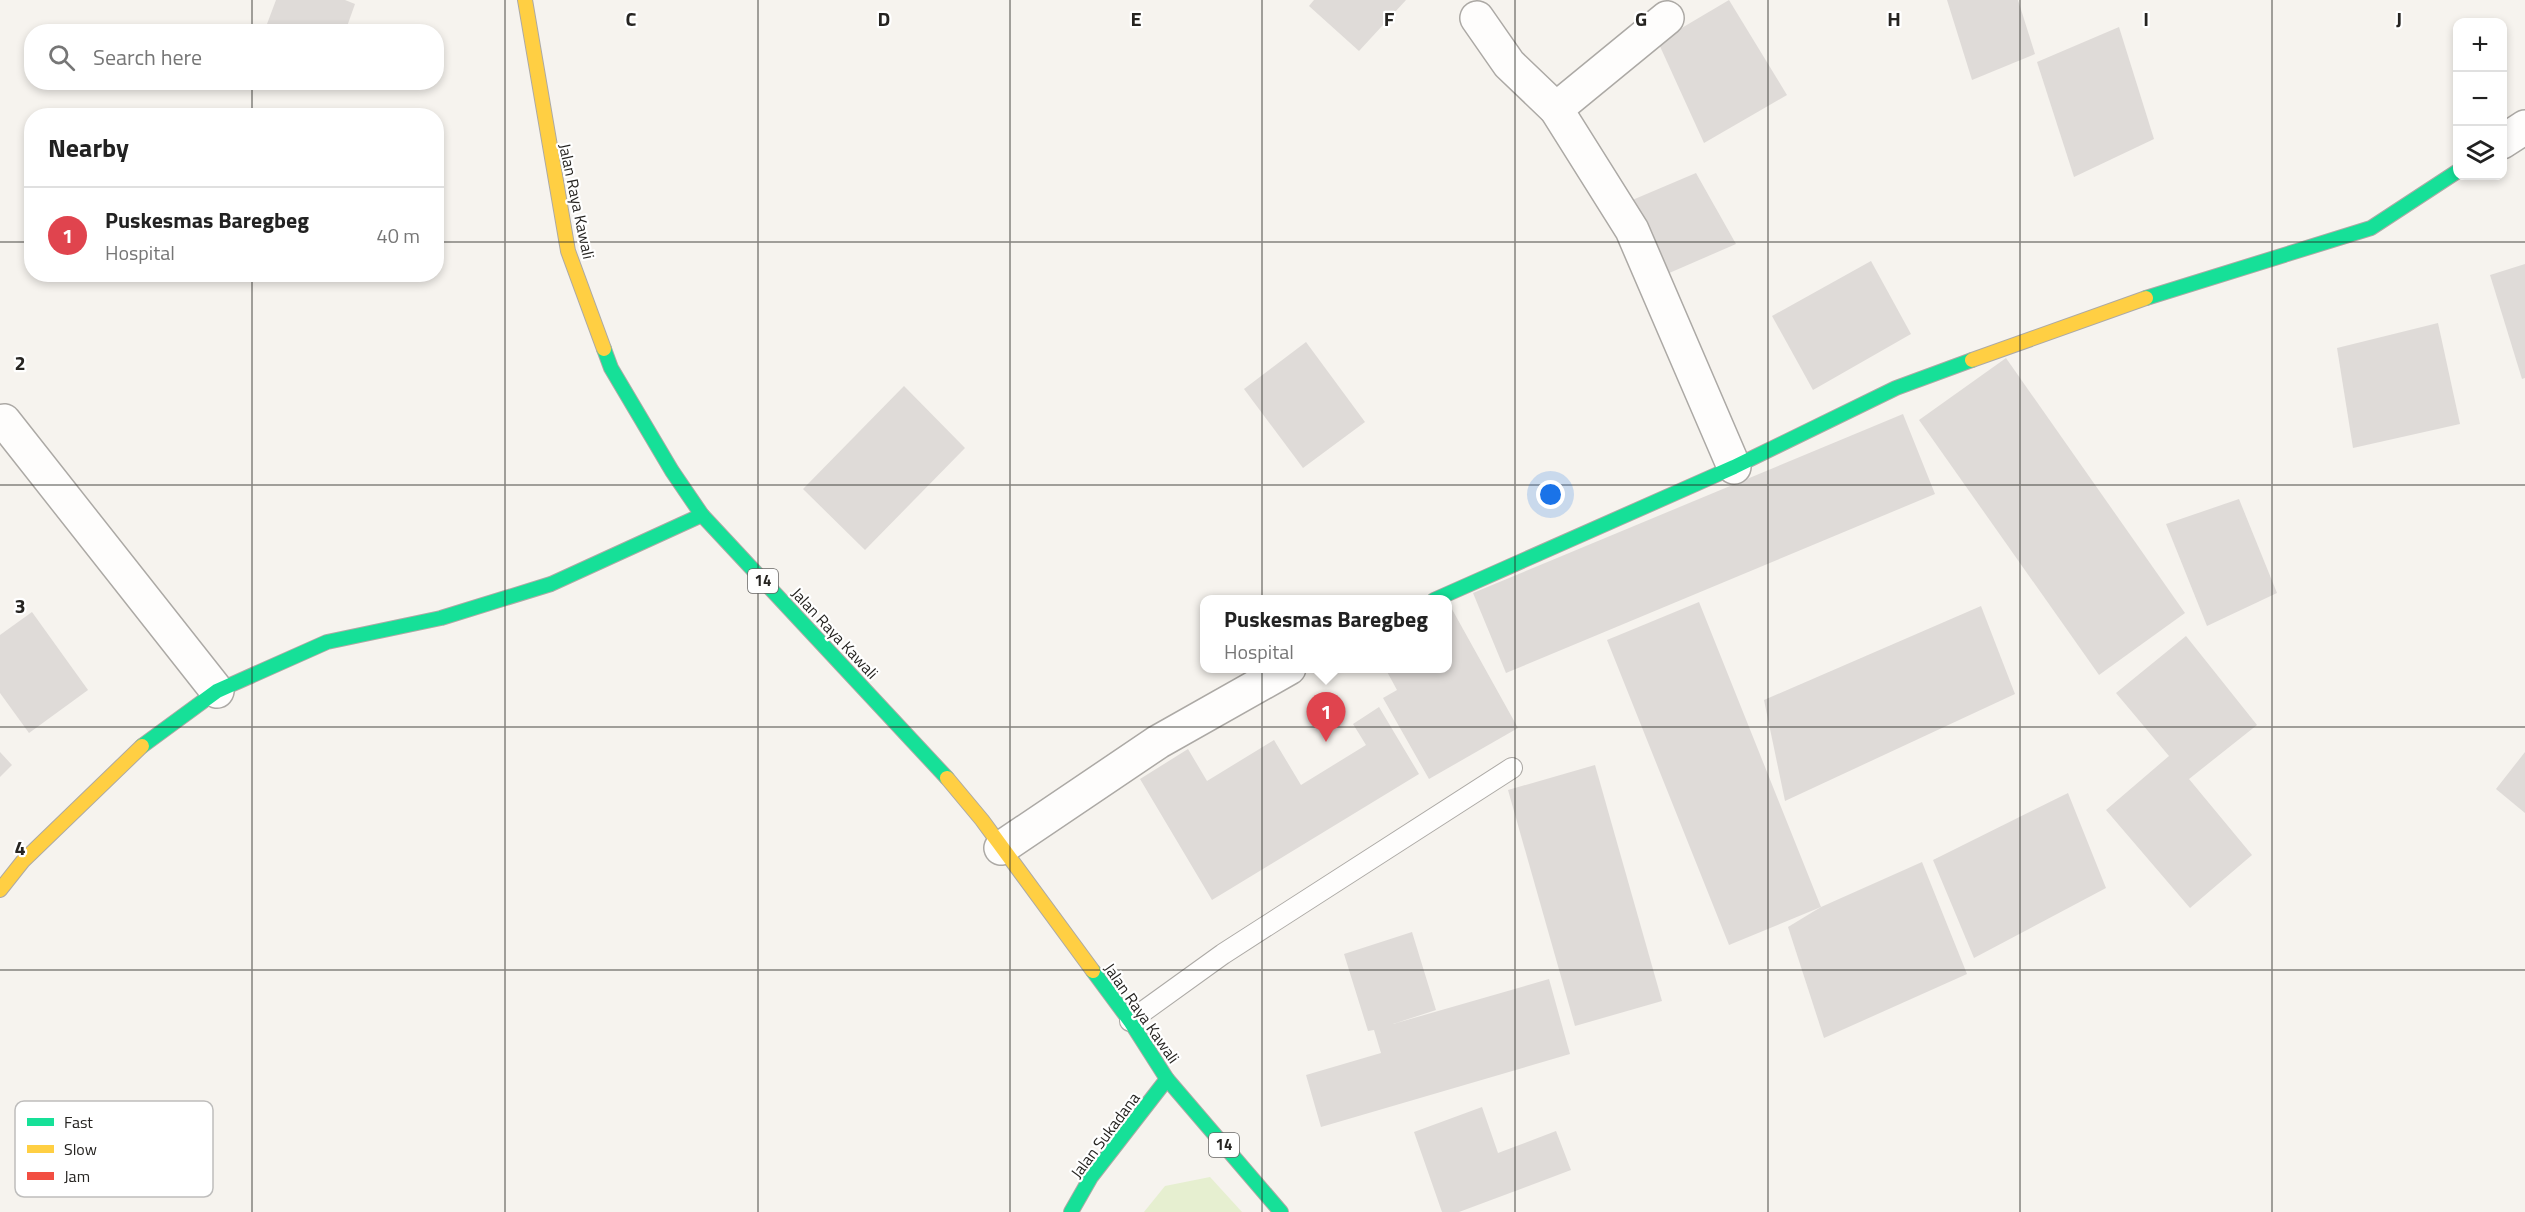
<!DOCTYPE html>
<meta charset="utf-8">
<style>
body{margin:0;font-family:"Titillium Web",sans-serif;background:#f6f6f6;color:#222}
.controls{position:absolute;right:18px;top:18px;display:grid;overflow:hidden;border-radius:12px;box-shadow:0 3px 9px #0003}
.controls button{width:54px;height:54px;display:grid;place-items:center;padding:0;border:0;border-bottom:2px solid #e0e0e0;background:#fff;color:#222;font:30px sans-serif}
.you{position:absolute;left:1551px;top:495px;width:21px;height:21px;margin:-15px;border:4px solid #fff;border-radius:50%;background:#1a73e8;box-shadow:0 0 0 9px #1a73e833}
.badge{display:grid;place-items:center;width:39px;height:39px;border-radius:50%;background:#b45309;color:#fff;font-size:20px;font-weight:700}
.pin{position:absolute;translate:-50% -50px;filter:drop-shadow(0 2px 3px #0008)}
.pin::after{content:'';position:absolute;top:32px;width:21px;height:18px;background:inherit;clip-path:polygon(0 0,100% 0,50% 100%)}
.popup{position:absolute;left:1200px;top:595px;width:252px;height:78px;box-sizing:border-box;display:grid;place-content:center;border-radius:12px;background:#fff;filter:drop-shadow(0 2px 4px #0005);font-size:20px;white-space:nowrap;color:#767676}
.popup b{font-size:22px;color:#222}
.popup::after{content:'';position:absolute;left:50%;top:100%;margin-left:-12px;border:12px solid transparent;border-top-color:#fff}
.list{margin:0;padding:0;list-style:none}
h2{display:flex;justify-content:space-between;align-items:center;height:78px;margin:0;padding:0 24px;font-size:26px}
h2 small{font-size:20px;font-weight:400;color:#767676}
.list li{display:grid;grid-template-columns:39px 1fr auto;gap:18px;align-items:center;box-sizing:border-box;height:96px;padding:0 24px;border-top:2px solid #e0e0e0}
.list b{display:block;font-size:22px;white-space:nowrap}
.list p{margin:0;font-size:20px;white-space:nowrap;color:#767676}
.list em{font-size:20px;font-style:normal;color:#767676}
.icon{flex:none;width:33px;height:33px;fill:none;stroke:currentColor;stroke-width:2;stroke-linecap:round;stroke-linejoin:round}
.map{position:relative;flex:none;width:2525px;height:1212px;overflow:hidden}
.search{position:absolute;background:#fff;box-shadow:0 3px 9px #0003;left:24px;top:24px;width:420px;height:66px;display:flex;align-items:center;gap:15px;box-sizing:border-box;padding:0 21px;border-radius:24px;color:#767676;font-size:22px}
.panel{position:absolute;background:#fff;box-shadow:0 3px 9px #0003;left:24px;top:108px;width:420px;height:174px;border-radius:24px}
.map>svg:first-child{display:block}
.green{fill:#e6efd0}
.building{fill:#dfdbd8}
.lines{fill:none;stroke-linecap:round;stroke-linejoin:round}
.lane-casing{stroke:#aca9a5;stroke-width:22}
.street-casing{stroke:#aca9a5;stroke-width:36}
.fast-casing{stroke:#aca9a5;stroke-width:16}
.slow-casing{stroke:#aca9a5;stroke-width:16}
.lane{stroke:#fefdfc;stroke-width:20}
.street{stroke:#fefdfc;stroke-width:33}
.fast{stroke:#16e098;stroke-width:14}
.slow{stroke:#ffcf43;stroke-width:14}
.grid{fill:none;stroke:#262421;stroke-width:1.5;stroke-opacity:0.55}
.labels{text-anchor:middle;stroke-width:4.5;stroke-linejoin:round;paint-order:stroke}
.shield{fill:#fff;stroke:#676664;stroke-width:1.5}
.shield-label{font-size:15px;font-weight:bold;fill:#262421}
.street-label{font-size:16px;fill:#262421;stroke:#fff}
.key{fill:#fff;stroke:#bebdbc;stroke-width:1.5}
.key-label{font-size:16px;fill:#262421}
.grid-label{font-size:20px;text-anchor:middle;font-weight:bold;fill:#262421;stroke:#fff;stroke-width:4.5;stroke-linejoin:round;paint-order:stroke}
</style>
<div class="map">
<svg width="2525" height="1212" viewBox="0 0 2525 1212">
<rect width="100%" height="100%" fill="#f6f3ee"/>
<polygon class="green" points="1210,1177 1242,1212 1144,1212 1165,1186"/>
<g class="building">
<polygon points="276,0 345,0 355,4 345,32 264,32"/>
<polygon points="1314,0 1406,0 1359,51 1309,6"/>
<polygon points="1729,0 1787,95 1704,143 1658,42"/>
<polygon points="1947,0 2018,0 2035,54 1972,80"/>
<polygon points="2119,27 2154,139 2074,177 2037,62"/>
<polygon points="1696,173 1736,244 1667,274 1630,201"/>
<polygon points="1871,261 1911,334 1813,390 1772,316"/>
<polygon points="2525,264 2525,378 2522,379 2490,275"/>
<polygon points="2438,323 2460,424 2353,448 2337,348"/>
<polygon points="1306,342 1365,422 1303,468 1244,389"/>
<polygon points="2006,358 2185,613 2099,675 1919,420"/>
<polygon points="904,386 965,448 865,550 803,489"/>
<polygon points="1903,414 1935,494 1506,673 1473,593"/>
<polygon points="2239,499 2277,593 2207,626 2166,524"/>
<polygon points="1448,602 1518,728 1429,779 1383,698 1397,690 1385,668 1448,668"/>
<polygon points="1699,602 1821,907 1729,945 1607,640"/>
<polygon points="1981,606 2015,694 1785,801 1764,700"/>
<polygon points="32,612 88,690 29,733 0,693 0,635"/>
<polygon points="2186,636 2257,725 2189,779 2252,855 2190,908 2106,810 2169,756 2116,693"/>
<polygon points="1379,707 1419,774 1212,900 1140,779 1188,749 1207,781 1274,740 1301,785 1366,745 1353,724"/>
<polygon points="0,752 12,765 0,777"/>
<polygon points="2525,752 2525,813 2496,789"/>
<polygon points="1595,765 1662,1001 1575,1026 1508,790"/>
<polygon points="2068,793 2106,888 1974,958 1933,860"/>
<polygon points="1922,862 1967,974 1824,1038 1788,927 1821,907"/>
<polygon points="1412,932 1436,1010 1393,1024 1549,979 1570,1054 1321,1127 1306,1075 1381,1053 1374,1030 1368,1031 1344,954"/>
<polygon points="1482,1107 1498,1153 1556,1131 1571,1170 1459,1212 1442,1212 1414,1132"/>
</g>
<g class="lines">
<g class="lane-casing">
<polyline id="lane" points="1130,1021 1223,954 1512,768"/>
</g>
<g class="street-casing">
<g id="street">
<polyline points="1477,18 1509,64 1556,109 1632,230 1734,467"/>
<polyline points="1556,109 1667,18"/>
<polyline points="2502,142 2525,127"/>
<polyline points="4,421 217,691"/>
<polyline points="1001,848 1158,742 1289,668"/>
</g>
</g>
<g class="fast-casing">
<g id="fast">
<polyline points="2146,298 2371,228 2458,171"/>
<polyline points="604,349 611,368 672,471 702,515 947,778"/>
<polyline points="1434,600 1734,467 1896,388 1972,360"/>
<polyline points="142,746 217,691 327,642 441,618 551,584 702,515"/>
<polyline points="1093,971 1130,1021 1167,1079 1281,1212"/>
<polyline points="1071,1212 1091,1177 1167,1079"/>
</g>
</g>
<g class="slow-casing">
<g id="slow">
<polyline points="525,0 568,251 604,349"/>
<polyline points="1972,360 2146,298"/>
<polyline points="947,778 982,820 1093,971"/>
<polyline points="0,890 23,861 142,746"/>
</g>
</g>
<use href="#lane" class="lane"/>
<use href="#street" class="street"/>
<use href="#fast" class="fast"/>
<use href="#slow" class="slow"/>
</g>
<path class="grid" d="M252,0V32M505,0V1212M758,0V1212M1010,0V1212M1262,0V1212M1515,0V1212M1768,0V1212M2020,0V1212M2272,0V1212M252,82V116M0,242H32M436,242H2525M252,274V1212M0,485H2525M0,727H2525M0,970H2525"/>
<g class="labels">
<g class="shield">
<rect x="748" y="569" width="30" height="24" rx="4.5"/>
<rect x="1209" y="1133" width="30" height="24" rx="4.5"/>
</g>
<g class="shield-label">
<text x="763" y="586">14</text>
<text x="1224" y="1150">14</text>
</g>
<g class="street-label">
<text transform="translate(577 201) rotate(78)" y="6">Jalan Raya Kawali</text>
<text transform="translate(835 633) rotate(47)" y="6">Jalan Raya Kawali</text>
<text transform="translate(1142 1013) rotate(55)" y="6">Jalan Raya Kawali</text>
<text transform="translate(1105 1135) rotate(-53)" y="6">Jalan Sukadana</text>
</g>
</g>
<rect x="15" y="1101" width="198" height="96" rx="9" class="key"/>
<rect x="27" y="1118" width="27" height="8" fill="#16e098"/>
<rect x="27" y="1145" width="27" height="8" fill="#ffcf43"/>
<rect x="27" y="1172" width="27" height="8" fill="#f24e42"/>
<g class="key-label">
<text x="64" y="1128">Fast</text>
<text x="64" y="1155">Slow</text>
<text x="64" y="1182">Jam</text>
</g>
<g class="grid-label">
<text x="631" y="26">C</text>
<text x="884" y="26">D</text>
<text x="1136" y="26">E</text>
<text x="1389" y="26">F</text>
<text x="1641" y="26">G</text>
<text x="1894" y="26">H</text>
<text x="2146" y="26">I</text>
<text x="2399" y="26">J</text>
<text x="20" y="370">2</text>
<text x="20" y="613">3</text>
<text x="20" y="855">4</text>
</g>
</svg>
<div class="controls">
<button>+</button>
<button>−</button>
<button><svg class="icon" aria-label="layers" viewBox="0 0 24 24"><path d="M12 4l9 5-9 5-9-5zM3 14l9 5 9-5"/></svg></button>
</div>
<div class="you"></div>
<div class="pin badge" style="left:1326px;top:742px;background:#e0444e">1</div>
<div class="popup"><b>Puskesmas Baregbeg</b>Hospital</div>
<div class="search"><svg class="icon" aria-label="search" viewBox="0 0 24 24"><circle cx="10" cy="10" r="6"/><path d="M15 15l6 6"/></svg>Search here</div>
<section class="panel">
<h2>Nearby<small></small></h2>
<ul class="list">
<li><span class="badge" style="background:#e0444e">1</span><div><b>Puskesmas Baregbeg</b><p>Hospital</p></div><em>40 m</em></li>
</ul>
</section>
</div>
